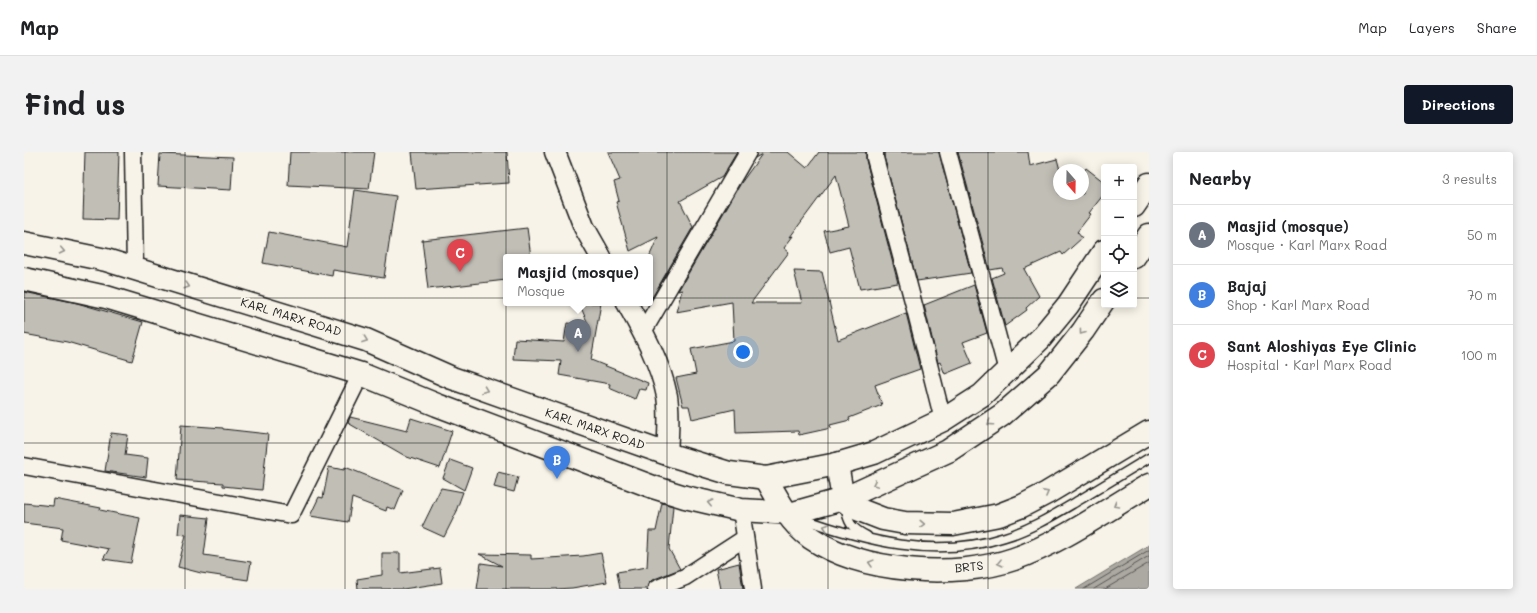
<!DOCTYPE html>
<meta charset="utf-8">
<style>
body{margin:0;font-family:Mali,sans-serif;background:#f2f2f2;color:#202124}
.controls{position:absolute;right:12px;top:12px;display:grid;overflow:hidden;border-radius:4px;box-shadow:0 2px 10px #0003}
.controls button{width:36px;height:36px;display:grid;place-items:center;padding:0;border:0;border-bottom:1px solid #e0e0e0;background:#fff;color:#202124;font:20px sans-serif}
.compass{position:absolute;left:1029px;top:12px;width:36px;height:36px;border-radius:50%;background:#fff;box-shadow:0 2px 10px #0003;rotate:160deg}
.you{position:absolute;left:719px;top:200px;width:14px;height:14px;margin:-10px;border:3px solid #fff;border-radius:50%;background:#1a73e8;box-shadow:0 0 0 6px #1a73e833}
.badge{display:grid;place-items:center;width:26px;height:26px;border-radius:50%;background:#111827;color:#fff;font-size:13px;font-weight:700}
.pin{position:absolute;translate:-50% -33px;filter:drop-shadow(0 1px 2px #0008)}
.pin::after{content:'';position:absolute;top:21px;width:14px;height:12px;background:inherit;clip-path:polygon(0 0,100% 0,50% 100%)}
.popup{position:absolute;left:479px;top:102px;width:150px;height:52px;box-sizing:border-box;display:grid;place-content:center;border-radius:4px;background:#fff;filter:drop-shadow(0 1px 3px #0005);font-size:13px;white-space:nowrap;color:#757577}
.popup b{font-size:15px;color:#202124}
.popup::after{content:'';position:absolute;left:50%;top:100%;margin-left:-8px;border:8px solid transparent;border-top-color:#fff}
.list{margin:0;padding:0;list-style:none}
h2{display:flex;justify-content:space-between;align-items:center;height:52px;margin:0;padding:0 16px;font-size:17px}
h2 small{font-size:13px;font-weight:400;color:#757577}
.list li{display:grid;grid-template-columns:26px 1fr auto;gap:12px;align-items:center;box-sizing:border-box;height:60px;padding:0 16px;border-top:1px solid #e0e0e0}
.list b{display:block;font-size:15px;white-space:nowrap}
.list p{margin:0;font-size:13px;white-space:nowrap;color:#757577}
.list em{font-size:13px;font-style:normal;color:#757577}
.icon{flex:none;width:22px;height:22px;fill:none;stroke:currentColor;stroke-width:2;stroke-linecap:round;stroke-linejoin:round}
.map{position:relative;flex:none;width:1125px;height:437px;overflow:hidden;border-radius:4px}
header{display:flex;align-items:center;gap:24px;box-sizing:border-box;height:56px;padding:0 20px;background:#fff;border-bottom:1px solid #e0e0e0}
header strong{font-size:19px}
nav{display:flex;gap:22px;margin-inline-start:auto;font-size:14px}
.intro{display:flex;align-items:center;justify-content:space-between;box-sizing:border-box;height:96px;padding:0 24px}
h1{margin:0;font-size:28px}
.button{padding:10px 18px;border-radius:4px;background:#111827;color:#fff;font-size:14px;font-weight:700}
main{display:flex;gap:24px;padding:0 24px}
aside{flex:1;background:#fff;border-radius:4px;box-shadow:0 2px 10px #0003}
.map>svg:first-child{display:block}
.water{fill:#aca9a2;stroke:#72716c}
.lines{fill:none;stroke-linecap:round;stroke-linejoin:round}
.shore{stroke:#565452;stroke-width:1}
.building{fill:#c0beb5;stroke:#1c1c1c}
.service-casing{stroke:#1c1c1c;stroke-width:11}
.minor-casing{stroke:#1c1c1c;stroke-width:19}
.tertiary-casing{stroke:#1c1c1c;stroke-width:23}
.secondary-casing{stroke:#1c1c1c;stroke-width:25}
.primary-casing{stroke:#1c1c1c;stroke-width:25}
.service{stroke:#f7f3e8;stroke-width:8}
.minor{stroke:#f7f3e8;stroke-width:16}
.tertiary{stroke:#f7f3e8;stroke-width:20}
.secondary{stroke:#f7f3e8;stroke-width:22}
.primary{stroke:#f7f3e8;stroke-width:22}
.oneway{stroke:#94928c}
.grid{fill:none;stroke:#1c1c1c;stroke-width:1;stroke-opacity:0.55}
.labels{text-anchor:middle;stroke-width:4;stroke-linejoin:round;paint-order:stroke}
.street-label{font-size:12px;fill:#1c1c1c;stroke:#f7f3e8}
</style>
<header>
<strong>Map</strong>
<nav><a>Map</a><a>Layers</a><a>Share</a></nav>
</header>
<div class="intro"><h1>Find us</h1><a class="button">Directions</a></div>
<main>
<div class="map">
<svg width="1125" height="437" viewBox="0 0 1125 437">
<rect width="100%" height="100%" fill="#f7f3e8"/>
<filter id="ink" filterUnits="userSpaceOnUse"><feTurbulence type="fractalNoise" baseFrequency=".025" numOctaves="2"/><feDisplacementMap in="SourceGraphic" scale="8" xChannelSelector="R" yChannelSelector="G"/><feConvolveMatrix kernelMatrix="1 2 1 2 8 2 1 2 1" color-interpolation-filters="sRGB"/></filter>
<g filter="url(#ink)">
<polygon class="water" points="1125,393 1125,437 1052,437"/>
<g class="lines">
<g class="shore">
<polyline points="1060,437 1125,398"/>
<polyline points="1070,437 1125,404"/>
<polyline points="1081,437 1125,411"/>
</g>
</g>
<g class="building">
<polygon points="61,0 95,0 93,68 59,67"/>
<polygon points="266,0 350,0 345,37 264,33"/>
<polygon points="388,0 483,0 485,31 392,37"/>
<polygon points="584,0 713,0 698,25 656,49 669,75 626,149 626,103 634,85 606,99 592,50 595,49 590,30 596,28"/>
<polygon points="733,0 764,0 783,16 795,0 842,0 842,8 874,131 836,137 825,95 806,100 800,79 825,74 812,23 766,85 769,84 760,96 765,100 727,151 778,151 770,119 798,120 814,188 882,161 896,217 851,233 858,253 825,266 826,268 806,273 807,276 775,283 774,279 712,281 711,257 668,267 665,254 659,254 652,226 672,222 667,197 710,189 708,150 652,160 658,138 654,139 717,31 738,2 731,6"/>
<polygon points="860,0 915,0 947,121 893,129 860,5"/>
<polygon points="934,0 1004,0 1006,14 1033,7 1036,18 1035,42 1059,42 1059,20 1062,16 1080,30 1080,42 1065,61 1067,62 1053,80 1058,86 1039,103 1037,100 1000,117 1015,144 1002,156 1003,158 981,174 968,126 980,121 978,116 966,118"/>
<polygon points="136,2 209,5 207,38 134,34"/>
<polygon points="331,38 372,44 360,126 309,118 308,124 239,111 245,80 323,95"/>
<polygon points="503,76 507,105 482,105 482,128 404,137 398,88"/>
<polygon points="950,133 963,181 939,190 948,211 921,222 916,210 914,211 900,153"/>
<polygon points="0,140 53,151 119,170 108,209 43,190 0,182"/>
<polygon points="555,151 577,151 567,208 624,231 622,238 615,237 611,247 585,236 586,232 535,223 537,209 489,207 491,187 540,190 543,171 565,174"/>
<polygon points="326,265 383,279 387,266 428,279 416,316 383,305 324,271"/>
<polygon points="157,273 199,276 199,277 244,282 238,338 199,334 199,331 153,328"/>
<polygon points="87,281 104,283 101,303 124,306 122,325 81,319"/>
<polygon points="426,308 448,316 440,338 419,326"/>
<polygon points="305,315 320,318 321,315 379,338 371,358 363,355 362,359 328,346 324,370 286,364 295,345 299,346"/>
<polygon points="474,320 494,325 490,340 470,335"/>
<polygon points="417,336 439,340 432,359 433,359 420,385 398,375"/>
<polygon points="30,347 77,356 76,358 116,366 107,411 79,407 85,397 37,388 39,376 0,371 0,351 29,354"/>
<polygon points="638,351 649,354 645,397 656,417 628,428 624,432 623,437 596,437 593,420 623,415 625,379 632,379"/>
<polygon points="156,363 185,366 180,403 227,410 224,428 177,421 154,415 162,383 154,382"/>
<polygon points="358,401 376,401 376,421 416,416 418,431 379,437 334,437 333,427 358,423"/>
<polygon points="577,401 583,430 548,436 531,437 453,437 457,411 478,414 455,402 507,403 507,407 559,404"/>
<polygon points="715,411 719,437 696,437 692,417"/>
</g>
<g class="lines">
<g class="service-casing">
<g id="service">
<path d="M821,354C824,371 827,376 843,384"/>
<path d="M774,365C841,389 911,408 981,385C1008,377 1033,361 1057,347C1080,333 1102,320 1125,306"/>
</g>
</g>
<g class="minor-casing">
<g id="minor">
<polyline points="109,0 111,118"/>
<polyline points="851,0 851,6 890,153 919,268"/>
<polyline points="924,0 983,219"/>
<polyline points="619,180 724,0"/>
<polyline points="0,314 267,363 337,222"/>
<polyline points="717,358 729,437"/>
<polyline points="632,437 661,425 721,386"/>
</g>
</g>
<g class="tertiary-casing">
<g id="tertiary">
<polyline points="531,0 560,75 577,105"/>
<path d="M603,151C619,180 636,210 643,244C646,263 644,283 643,302"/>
</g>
</g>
<g class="secondary-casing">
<g id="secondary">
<polyline points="1110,54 1125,32"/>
<polyline points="0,91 82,108 342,188 428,226 643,302 705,321 742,326 813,312 850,301 919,268 958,243 1016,187 1044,153 1080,99"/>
<polyline points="1110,105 1125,83"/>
<polyline points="0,127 82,145 337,222 413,253 629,335 661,345 717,358 769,361 819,347 924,299 978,263 1025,222 1059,179 1080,148"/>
</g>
</g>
<g class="primary-casing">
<g id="primary">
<polyline points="813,312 819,347 828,355 859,367 881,371 929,372 975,363 998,354 1023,341 1125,280"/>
<path d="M742,326C754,348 766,371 787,386C838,421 932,427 990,407C1038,390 1081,359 1125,333"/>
</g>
</g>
<use href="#service" class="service"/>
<use href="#minor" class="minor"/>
<use href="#tertiary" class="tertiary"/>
<use href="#secondary" class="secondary"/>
<use href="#primary" class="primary"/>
</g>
<defs><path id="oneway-chevron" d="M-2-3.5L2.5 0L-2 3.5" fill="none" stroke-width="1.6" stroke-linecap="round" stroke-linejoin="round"/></defs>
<g class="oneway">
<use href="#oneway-chevron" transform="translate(38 99) rotate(12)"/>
<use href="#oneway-chevron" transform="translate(163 134) rotate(17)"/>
<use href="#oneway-chevron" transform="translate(1058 180) rotate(127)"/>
<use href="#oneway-chevron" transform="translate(341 188) rotate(20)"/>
<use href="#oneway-chevron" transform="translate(461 238) rotate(20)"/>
<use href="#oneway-chevron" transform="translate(966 271) rotate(146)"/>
<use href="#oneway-chevron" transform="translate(851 332) rotate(155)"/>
<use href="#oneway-chevron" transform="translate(1022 341) rotate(-29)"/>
<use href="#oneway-chevron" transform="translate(686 351) rotate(-167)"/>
<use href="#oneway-chevron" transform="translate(1092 353) rotate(149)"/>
<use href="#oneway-chevron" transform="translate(898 372) rotate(3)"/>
<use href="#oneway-chevron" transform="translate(802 375) rotate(-162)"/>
<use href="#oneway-chevron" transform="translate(847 411) rotate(-165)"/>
<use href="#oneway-chevron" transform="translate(976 411) rotate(166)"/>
</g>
</g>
<path class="grid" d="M161,0V437M321,0V437M482,0V437M643,0V437M804,0V437M964,0V437M0,146H1080M1110,146H1125M0,291H1125"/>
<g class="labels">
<g class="street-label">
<text transform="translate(267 165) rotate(17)" y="4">KARL MARX ROAD</text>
<text transform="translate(571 277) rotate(19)" y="4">KARL MARX ROAD</text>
<text transform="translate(945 415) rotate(-6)" y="4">BRTS</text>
</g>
</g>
</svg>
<div class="controls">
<button>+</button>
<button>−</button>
<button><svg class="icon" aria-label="locate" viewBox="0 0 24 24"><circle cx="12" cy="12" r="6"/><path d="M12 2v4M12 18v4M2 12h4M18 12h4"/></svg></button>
<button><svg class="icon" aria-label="layers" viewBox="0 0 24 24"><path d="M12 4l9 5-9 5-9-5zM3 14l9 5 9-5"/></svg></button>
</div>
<svg class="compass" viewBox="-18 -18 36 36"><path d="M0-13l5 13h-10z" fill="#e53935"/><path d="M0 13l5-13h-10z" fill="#757577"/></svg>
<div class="you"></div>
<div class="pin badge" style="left:554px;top:200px;background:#6b7280">A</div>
<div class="popup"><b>Masjid (mosque)</b>Mosque</div>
<div class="pin badge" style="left:533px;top:327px;background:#3f7fe0">B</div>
<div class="pin badge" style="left:436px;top:120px;background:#e0444e">C</div>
</div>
<aside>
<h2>Nearby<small>3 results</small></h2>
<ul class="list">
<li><span class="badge" style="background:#6b7280">A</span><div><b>Masjid (mosque)</b><p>Mosque · Karl Marx Road</p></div><em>50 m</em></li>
<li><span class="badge" style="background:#3f7fe0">B</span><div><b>Bajaj</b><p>Shop · Karl Marx Road</p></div><em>70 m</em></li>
<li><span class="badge" style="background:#e0444e">C</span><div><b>Sant Aloshiyas Eye Clinic</b><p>Hospital · Karl Marx Road</p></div><em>100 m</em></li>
</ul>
</aside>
</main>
